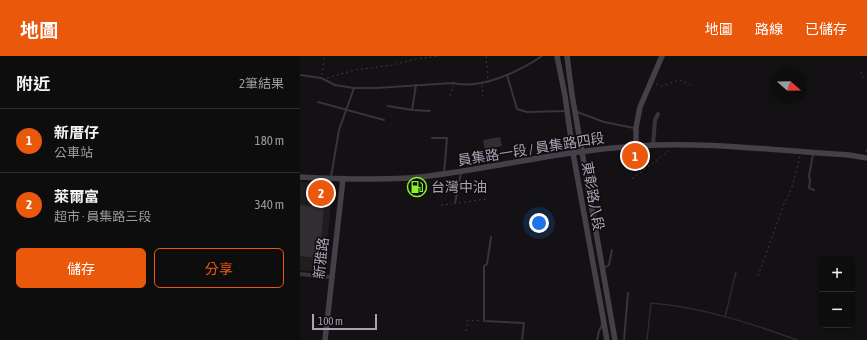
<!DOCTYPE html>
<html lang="zh-TW">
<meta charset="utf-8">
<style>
body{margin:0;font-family:"Asap Condensed","Noto Sans TC",sans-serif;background:#1c1b1c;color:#f1f3f6}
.controls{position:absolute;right:12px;bottom:12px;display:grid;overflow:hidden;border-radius:6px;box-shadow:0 2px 10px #0003}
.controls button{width:36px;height:36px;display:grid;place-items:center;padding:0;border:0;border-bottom:1px solid #2e2d2e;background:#0e0d0e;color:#f1f3f6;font:20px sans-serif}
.compass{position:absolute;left:471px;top:12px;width:36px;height:36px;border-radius:50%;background:#0e0d0e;box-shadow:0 2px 10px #0003;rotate:110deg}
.scale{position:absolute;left:12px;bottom:10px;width:65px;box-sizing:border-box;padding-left:4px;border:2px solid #aca2b4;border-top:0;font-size:11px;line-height:14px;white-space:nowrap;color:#aca2b4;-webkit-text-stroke:3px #0d0c0e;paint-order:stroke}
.you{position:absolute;left:239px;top:167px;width:14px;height:14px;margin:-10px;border:3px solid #fff;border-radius:50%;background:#1a73e8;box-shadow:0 0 0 6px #1a73e833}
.badge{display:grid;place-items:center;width:26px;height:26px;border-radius:50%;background:#ea580c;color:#fff;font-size:13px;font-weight:700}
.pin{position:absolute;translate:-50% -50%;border:2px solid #fff;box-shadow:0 1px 4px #0006}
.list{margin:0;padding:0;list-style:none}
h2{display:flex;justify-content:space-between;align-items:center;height:52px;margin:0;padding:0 16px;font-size:17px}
h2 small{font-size:13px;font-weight:400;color:#9b9c9e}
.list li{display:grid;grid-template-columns:26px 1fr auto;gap:12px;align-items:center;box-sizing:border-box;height:64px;padding:0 16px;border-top:1px solid #2e2d2e}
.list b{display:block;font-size:15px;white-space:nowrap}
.list p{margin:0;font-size:13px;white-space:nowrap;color:#9b9c9e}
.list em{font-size:13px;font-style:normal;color:#9b9c9e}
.actions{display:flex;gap:8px;padding:12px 16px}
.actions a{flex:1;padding:9px 0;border:1px solid #ea580c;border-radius:6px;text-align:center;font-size:14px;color:#ea580c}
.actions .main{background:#ea580c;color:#fff}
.map{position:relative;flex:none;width:567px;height:284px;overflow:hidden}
header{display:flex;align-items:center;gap:24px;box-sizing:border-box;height:56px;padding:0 20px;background:#ea580c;color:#fff}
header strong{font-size:19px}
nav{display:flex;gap:22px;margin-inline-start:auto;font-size:14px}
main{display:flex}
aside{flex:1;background:#0e0d0e}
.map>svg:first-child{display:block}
.built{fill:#1f1d20}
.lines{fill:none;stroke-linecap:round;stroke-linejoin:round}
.stream{stroke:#2c2836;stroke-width:1.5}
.building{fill:#312e32}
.path{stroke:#3e3a41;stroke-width:1;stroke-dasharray:2 3;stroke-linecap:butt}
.lane{stroke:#38343a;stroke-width:2}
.street{stroke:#38343a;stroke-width:4}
.secondary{stroke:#454048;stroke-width:5.5}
.labels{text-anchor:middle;stroke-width:3;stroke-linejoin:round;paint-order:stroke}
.street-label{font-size:14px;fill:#aca2b4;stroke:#0d0c0e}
.poi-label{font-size:14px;fill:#aca2b4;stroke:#0d0c0e;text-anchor:start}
</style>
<header>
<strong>地圖</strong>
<nav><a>地圖</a><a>路線</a><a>已儲存</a></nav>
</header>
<main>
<aside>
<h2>附近<small>2筆結果</small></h2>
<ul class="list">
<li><span class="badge">1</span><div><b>新厝仔</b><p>公車站</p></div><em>180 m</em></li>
<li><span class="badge">2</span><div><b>萊爾富</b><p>超市 · 員集路三段</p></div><em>340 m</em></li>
</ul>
<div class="actions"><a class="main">儲存</a><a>分享</a></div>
</aside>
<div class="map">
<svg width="567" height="284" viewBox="0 0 567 284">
<rect width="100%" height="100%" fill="#131113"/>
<polygon class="built" points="0,126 33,128 24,217 0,214"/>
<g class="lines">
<g class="stream">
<polyline points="425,261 436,216"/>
<path d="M347,284L351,247C401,251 450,267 497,284"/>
</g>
</g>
<g class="building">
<polygon points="200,81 202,90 185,94 183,84"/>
<polygon points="0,149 24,151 19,202 0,200"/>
</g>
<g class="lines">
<g class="path">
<polyline points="186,0 188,23"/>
<polyline points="561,16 562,21 567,22"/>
<polyline points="22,19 25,0"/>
<polyline points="27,22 55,14 93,9 115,3 140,0"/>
<polyline points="356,28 362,30 379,24 391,29"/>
<polyline points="182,29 183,40"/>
<polyline points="150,40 153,29"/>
<polyline points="566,96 567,91"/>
<polyline points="332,123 370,94"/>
<polyline points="159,147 186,143"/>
<polyline points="141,149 152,148"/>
<polyline points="458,220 484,148 492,131 500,100"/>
<polyline points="166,275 168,264 180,265"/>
</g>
<g class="lane">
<path d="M0,19L21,22L35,29L54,32H76L153,27C181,34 220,15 242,0"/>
<polyline points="207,19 217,53 227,56 265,55"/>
<polyline points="18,46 84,64"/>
<polyline points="88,50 112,54 130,55"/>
<polyline points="112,54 116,29"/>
<polyline points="277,56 304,66 334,72"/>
<polyline points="132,82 147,82 144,117"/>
<polyline points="513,98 509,120 510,125 509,132 514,134"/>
<polyline points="31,121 39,74 54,32"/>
<polyline points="155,147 161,117"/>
<polyline points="191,181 187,208 184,210 184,265 224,267 222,284"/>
<polyline points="304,212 309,209 312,194"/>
<polyline points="297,284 299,275 303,267"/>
<polyline points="324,284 328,237"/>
</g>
<g class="street">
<polyline points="353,89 355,64 358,58"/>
<polyline points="0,218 31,221"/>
</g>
<g class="secondary">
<polyline points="257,0 265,40 273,97 307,284"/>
<polyline points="267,0 272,39 315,284"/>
<polyline points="336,90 336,72 340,51 362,0"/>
<path d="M0,121C36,123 73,124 109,122C139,120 169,114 199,109C245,101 290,93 337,90C407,85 478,95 549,99L567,102"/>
<polyline points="25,284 43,123"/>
</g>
</g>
<defs>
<g id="fuel-ring" transform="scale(1)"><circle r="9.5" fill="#0d0c0e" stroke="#88f22a" stroke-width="1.5"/><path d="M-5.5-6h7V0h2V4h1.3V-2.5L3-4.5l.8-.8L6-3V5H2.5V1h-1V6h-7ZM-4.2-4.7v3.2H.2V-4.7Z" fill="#88f22a"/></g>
</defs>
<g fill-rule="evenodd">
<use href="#fuel-ring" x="117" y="131"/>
</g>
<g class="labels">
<g class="street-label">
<text transform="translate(231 93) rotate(-9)" y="5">員集路一段 / 員集路四段</text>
<text transform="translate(293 140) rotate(80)" y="5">東彰路八段</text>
<text transform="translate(21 202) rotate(-83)" y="5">新雅路</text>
</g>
<g class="poi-label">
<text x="131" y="136">台灣中油</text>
</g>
</g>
</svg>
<div class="controls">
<button>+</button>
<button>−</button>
</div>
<svg class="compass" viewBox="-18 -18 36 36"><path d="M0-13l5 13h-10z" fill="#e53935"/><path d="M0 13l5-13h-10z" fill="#9b9c9e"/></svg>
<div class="scale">100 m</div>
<div class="you"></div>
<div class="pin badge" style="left:335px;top:100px">1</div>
<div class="pin badge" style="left:21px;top:137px">2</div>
</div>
</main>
